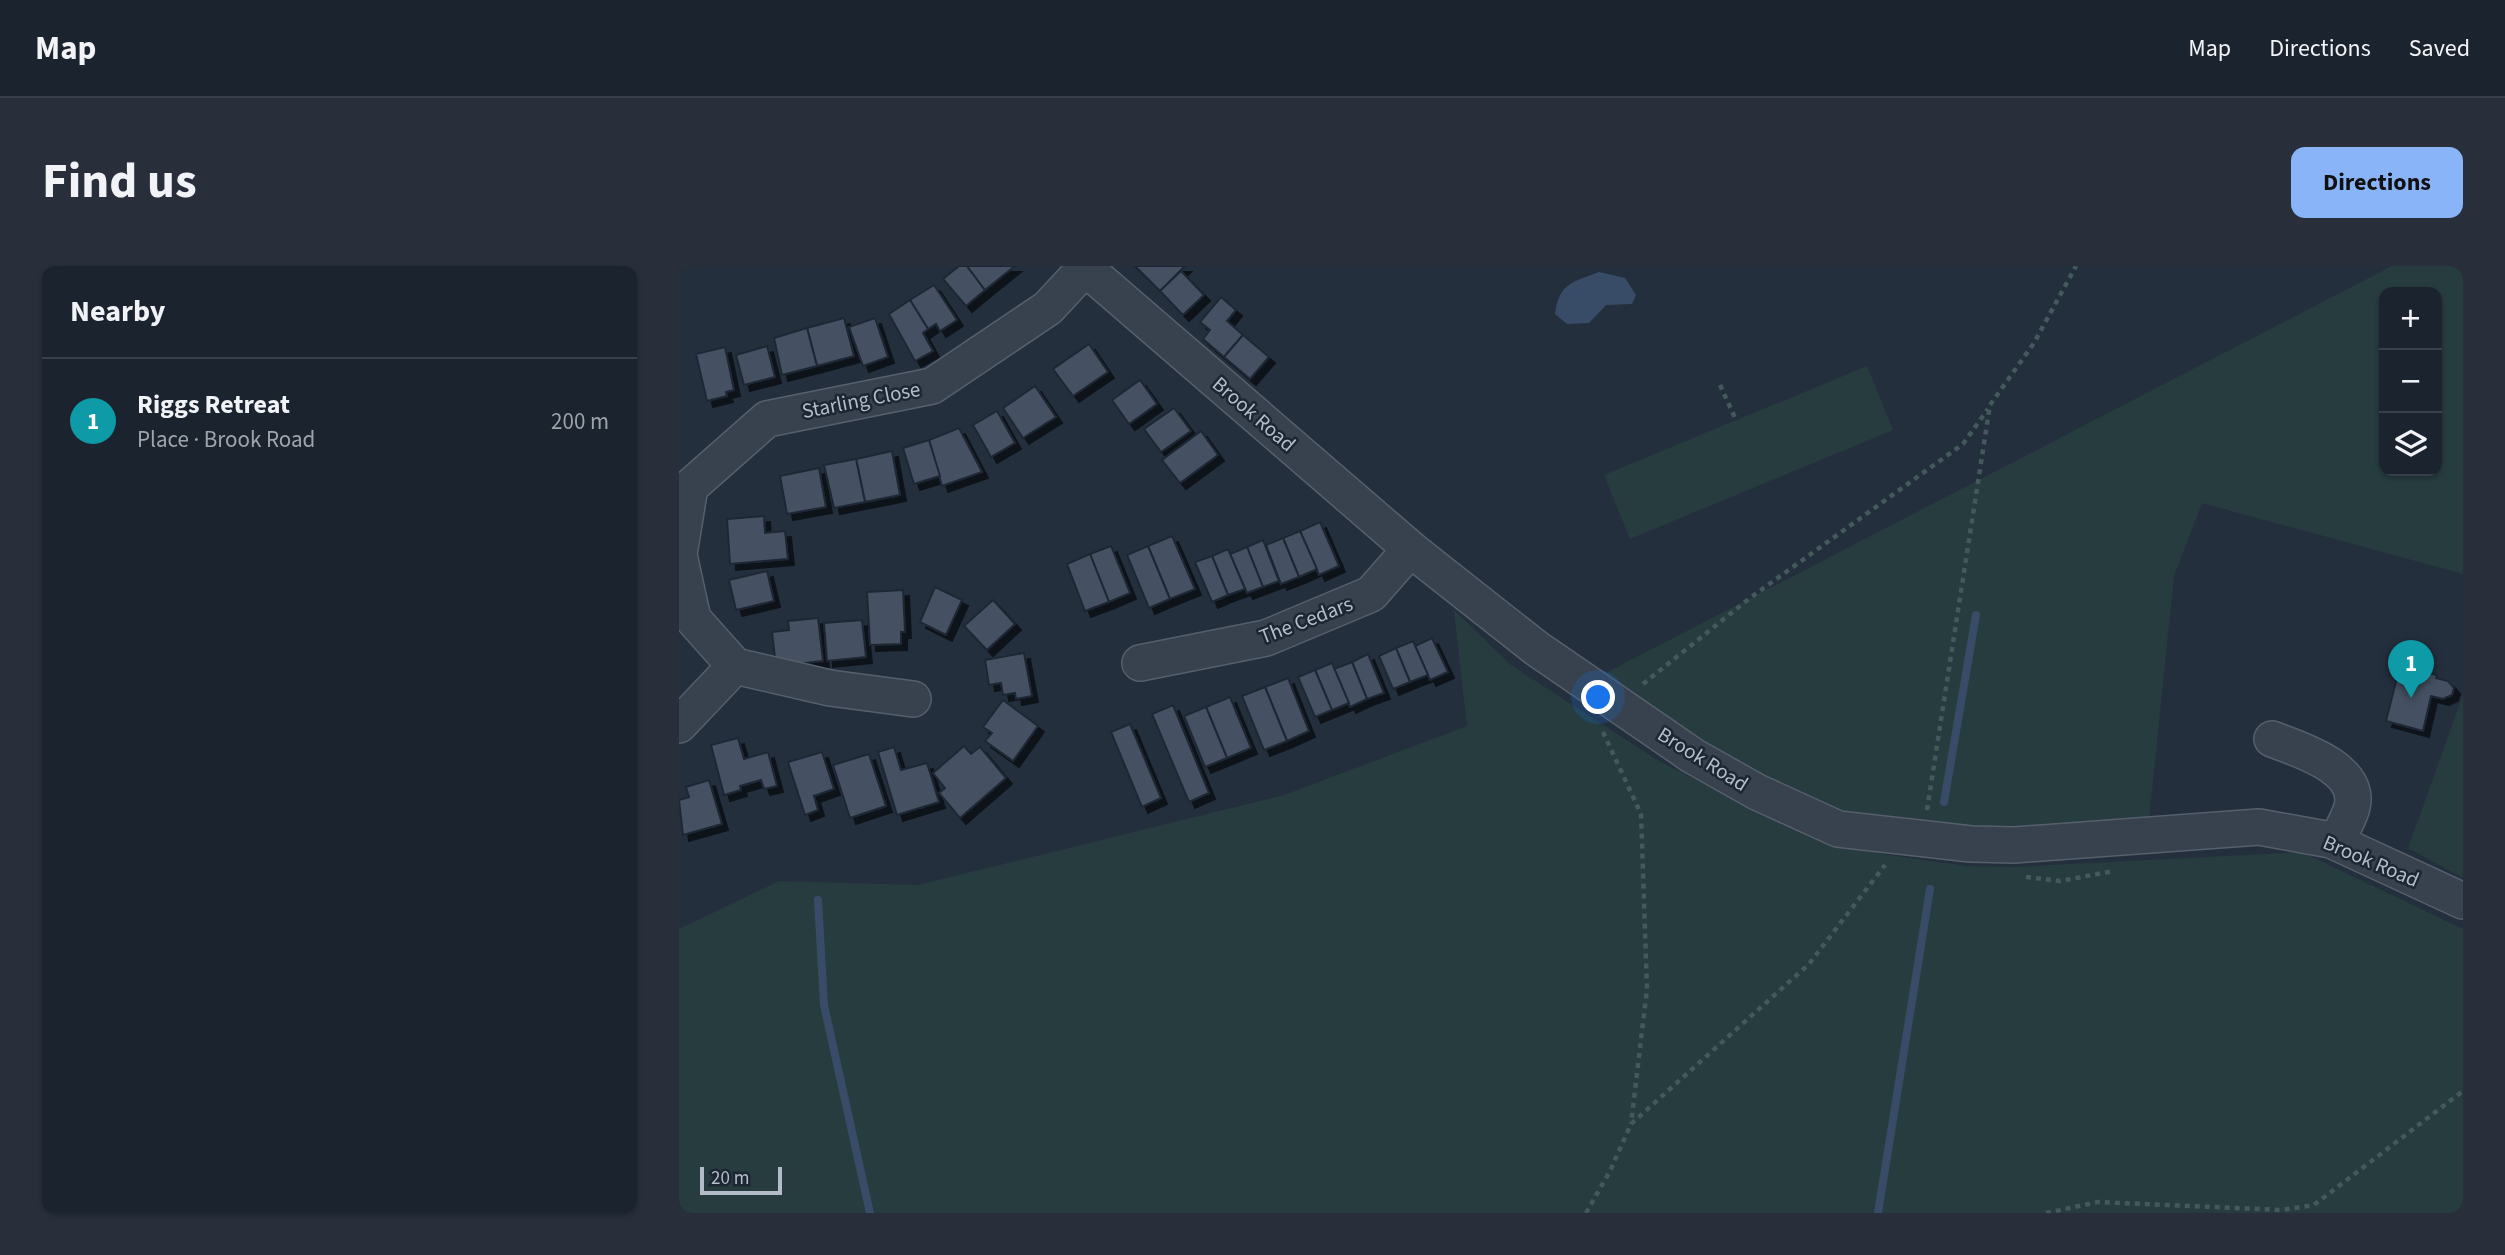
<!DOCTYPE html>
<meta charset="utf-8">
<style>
body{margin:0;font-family:"Source Sans 3",sans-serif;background:#282f3a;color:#f1f3f6}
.controls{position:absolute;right:21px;top:21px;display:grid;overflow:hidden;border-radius:14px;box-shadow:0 2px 5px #0004}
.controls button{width:63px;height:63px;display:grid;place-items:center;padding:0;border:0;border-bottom:2px solid #39404a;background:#1b232e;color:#f1f3f6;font:35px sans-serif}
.scale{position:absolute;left:21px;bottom:18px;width:82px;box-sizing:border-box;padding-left:7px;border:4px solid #b4bcc9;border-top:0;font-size:19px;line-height:24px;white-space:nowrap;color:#b4bcc9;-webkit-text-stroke:5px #1d2633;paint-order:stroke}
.you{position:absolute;left:920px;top:432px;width:24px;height:24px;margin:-18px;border:5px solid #fff;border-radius:50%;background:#1a73e8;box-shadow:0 0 0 10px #1a73e833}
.badge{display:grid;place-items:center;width:46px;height:46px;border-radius:50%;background:#8ab4f8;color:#fff;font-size:23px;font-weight:700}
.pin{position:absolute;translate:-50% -58px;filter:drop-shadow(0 2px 4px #0008)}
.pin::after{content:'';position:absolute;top:37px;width:24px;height:21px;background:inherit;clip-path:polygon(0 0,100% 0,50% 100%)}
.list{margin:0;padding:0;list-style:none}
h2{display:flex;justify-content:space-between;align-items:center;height:91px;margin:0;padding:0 28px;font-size:30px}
h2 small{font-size:23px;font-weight:400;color:#a0a4aa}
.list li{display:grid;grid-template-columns:46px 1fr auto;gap:21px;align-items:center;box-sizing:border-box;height:126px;padding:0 28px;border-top:2px solid #39404a}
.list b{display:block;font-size:26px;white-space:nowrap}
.list p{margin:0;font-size:23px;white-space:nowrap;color:#a0a4aa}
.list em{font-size:23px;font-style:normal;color:#a0a4aa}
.icon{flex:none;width:38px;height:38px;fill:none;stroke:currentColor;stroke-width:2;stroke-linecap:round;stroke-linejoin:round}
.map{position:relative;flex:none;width:1784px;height:947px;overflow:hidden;border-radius:14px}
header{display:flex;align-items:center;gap:42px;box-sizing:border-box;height:98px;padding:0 35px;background:#1b232e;border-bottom:2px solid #39404a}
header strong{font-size:33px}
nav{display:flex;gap:38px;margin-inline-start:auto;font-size:24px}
.intro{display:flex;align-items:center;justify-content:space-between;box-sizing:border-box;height:168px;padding:0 42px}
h1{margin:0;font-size:49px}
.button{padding:18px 32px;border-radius:14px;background:#8ab4f8;color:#111;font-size:24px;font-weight:700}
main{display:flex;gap:42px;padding:0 42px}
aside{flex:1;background:#1b232e;border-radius:14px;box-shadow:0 2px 5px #0004}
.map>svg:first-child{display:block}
.green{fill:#263c3f;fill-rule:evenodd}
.water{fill:#394c67}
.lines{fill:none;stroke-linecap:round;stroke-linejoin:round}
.stream{stroke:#394c67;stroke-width:8}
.building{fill:#455162;stroke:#1f2835;stroke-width:2;filter:url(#shadow)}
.minor-casing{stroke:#565f6c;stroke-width:38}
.path{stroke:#44595c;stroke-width:4.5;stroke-dasharray:5 5;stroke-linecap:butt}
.minor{stroke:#38414e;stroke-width:35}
.labels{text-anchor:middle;stroke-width:5;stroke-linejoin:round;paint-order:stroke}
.street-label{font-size:21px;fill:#b4bcc9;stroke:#1d2633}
</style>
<header>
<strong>Map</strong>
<nav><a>Map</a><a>Directions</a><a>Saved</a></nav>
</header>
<div class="intro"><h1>Find us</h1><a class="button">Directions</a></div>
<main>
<aside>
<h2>Nearby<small></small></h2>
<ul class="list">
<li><span class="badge" style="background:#0f9aa8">1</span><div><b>Riggs Retreat</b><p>Place · Brook Road</p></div><em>200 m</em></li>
</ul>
</aside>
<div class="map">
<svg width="1784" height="947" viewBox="0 0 1784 947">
<defs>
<filter id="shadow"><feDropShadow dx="6" dy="6" stdDeviation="0" flood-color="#0009"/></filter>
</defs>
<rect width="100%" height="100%" fill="#242f3e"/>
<g class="green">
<path d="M1713,0H1784V308L1523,237L1495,310L1470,554L1342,566L1230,558L1143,542L1015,474L923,409ZM1705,26H1758V205H1705Z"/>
<polygon points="1188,100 1214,164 951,273 925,209"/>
<polygon points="775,344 832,399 980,495 1100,556 1202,588 1289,600 1335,601 1623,586 1784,663 1784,947 0,947 0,663 100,615 239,619 605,529 788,460"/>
<polygon points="1784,429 1784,612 1729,582"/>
</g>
<path class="water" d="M920,6L946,12L957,29L953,38L927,39L910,57L888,58L876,48C880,17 894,16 920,6Z"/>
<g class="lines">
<g class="stream">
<polyline points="1265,536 1297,349"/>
<polyline points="139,634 145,739 191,947"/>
<polyline points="1199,947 1251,623"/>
</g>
</g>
<g class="building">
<polygon points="280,0 288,0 306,24 287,40 264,13"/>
<polygon points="288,0 336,0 306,24"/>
<polygon points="456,0 506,0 481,25"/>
<polygon points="502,5 525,29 504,49 481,25"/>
<polygon points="255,19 278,54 261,65 257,58 249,63 231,34"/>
<polygon points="542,31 557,44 548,55 564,69 545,91 524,73 531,64 521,56"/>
<polygon points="231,34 249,63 244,67 254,85 236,95 210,48"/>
<polygon points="165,52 175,90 138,100 128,62"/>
<polygon points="196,52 209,91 184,100 170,61"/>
<polygon points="128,62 138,100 103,109 95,72"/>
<polygon points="564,69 590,91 571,113 545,91"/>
<polygon points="410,78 429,106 394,130 374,103"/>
<polygon points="88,80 96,111 65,119 57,89"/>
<polygon points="46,81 55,124 47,126 48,130 28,135 17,88"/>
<polygon points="461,114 478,138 450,158 433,134"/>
<polygon points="356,120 377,151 344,172 324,142"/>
<polygon points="495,142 512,165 482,186 465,163"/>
<polygon points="318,145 336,177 312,191 294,159"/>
<polygon points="280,162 303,206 263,220 250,174"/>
<polygon points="522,165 539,189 501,217 483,194"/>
<polygon points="250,174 261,210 235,218 224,182"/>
<polygon points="213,185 221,229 186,236 177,193"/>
<polygon points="177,193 186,236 155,242 145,199"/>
<polygon points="140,202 147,241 108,248 101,210"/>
<polygon points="85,250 86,267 106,265 109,293 51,298 48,253"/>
<polygon points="641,256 660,300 640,309 621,265"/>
<polygon points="621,265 638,303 620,311 604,272"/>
<polygon points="493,270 516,323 491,333 469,280"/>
<polygon points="604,272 620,311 602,318 587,279"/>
<polygon points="584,274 600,315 584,321 568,281"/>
<polygon points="432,280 451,327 430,336 411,288"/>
<polygon points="469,280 491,333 470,342 448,289"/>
<polygon points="568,281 584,321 568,327 551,288"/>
<polygon points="549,283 566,323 549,329 533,290"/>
<polygon points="411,288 430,336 406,345 388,298"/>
<polygon points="533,290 549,329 533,336 516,296"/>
<polygon points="88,305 95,335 57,344 50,314"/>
<polygon points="256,321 283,334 267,369 241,356"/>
<polygon points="224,324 226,366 222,366 222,378 191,379 188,326"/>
<polygon points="314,334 336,358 308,384 285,360"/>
<polygon points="139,352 144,395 97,400 93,366 110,364 109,355"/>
<polygon points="183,354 187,391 148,395 145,357"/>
<polygon points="753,372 769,406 751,414 736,380"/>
<polygon points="734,375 749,409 731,416 717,382"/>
<polygon points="717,382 731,416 714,423 700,390"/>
<polygon points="345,387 353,430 337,433 336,427 324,429 322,417 310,419 306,394"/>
<polygon points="689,388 705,427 688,433 673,396"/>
<polygon points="673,396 688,433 671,441 655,403"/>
<polygon points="653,397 670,437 653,444 636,404"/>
<polygon points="1721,400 1758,409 1757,412 1769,415 1775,422 1773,429 1764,433 1752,430 1744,465 1707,455"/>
<polygon points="636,404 653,444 636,451 619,411"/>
<polygon points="609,412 630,465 608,475 586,421"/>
<polygon points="586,421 608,475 585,484 563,430"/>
<polygon points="551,431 572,482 548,492 527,441"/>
<polygon points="324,434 359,460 334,495 306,475 313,467 304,461"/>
<polygon points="494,439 530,527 510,536 473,448"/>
<polygon points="527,441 548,492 526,501 505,450"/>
<polygon points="451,458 482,532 463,541 432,466"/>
<polygon points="59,472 65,493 89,486 98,520 85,523 82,514 61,520 62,524 45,529 32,479"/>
<polygon points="285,480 292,488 301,481 327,512 281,552 260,527 266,522 254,507"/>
<polygon points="215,481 222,504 248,497 260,536 218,549 199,486"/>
<polygon points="143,486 155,523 135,530 139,544 126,549 109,496"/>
<polygon points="190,488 207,540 171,552 154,499"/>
<polygon points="30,514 43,558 4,569 0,534 10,531 7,521"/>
</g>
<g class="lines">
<g class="minor-casing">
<g id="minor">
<polyline points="404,0 734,285 857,382 1014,490 1078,526 1159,563 1292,578 1335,579 1580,561 1652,574 1784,635"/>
<polyline points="0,288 11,221 88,153 253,120 369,42 406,2"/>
<polyline points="0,289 14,353 56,400 151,422 234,433"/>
<polyline points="461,397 587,372 692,328 721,295 734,285"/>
<polyline points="0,459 56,400"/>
<path d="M1593,473C1619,483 1683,502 1673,541C1670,553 1662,565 1657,576"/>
</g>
</g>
<g class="path">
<polyline points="1041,119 1057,154"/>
<polyline points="964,418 1071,332 1284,178 1309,143"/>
<polyline points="924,466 962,548 968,723 952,858"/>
<polyline points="1248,544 1311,139 1355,77 1397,0"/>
<polyline points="1347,611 1381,615 1435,605"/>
<polyline points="907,947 931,905 952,858 1130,698 1206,599"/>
<polyline points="1367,947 1419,936 1603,944 1635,939 1784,825"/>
</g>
<use href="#minor" class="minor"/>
</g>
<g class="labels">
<g class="street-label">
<text transform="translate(182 134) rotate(-11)" y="7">Starling Close</text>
<text transform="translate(575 148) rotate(41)" y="7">Brook Road</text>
<text transform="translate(627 354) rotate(-21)" y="7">The Cedars</text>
<text transform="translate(1024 493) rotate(32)" y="7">Brook Road</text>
<text transform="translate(1692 595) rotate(23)" y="7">Brook Road</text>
</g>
</g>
</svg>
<div class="controls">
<button>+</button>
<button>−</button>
<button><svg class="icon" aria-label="layers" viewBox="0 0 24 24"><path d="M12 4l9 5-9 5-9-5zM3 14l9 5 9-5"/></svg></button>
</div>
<div class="scale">20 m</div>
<div class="you"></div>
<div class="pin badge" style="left:1732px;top:432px;background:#0f9aa8">1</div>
</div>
</main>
